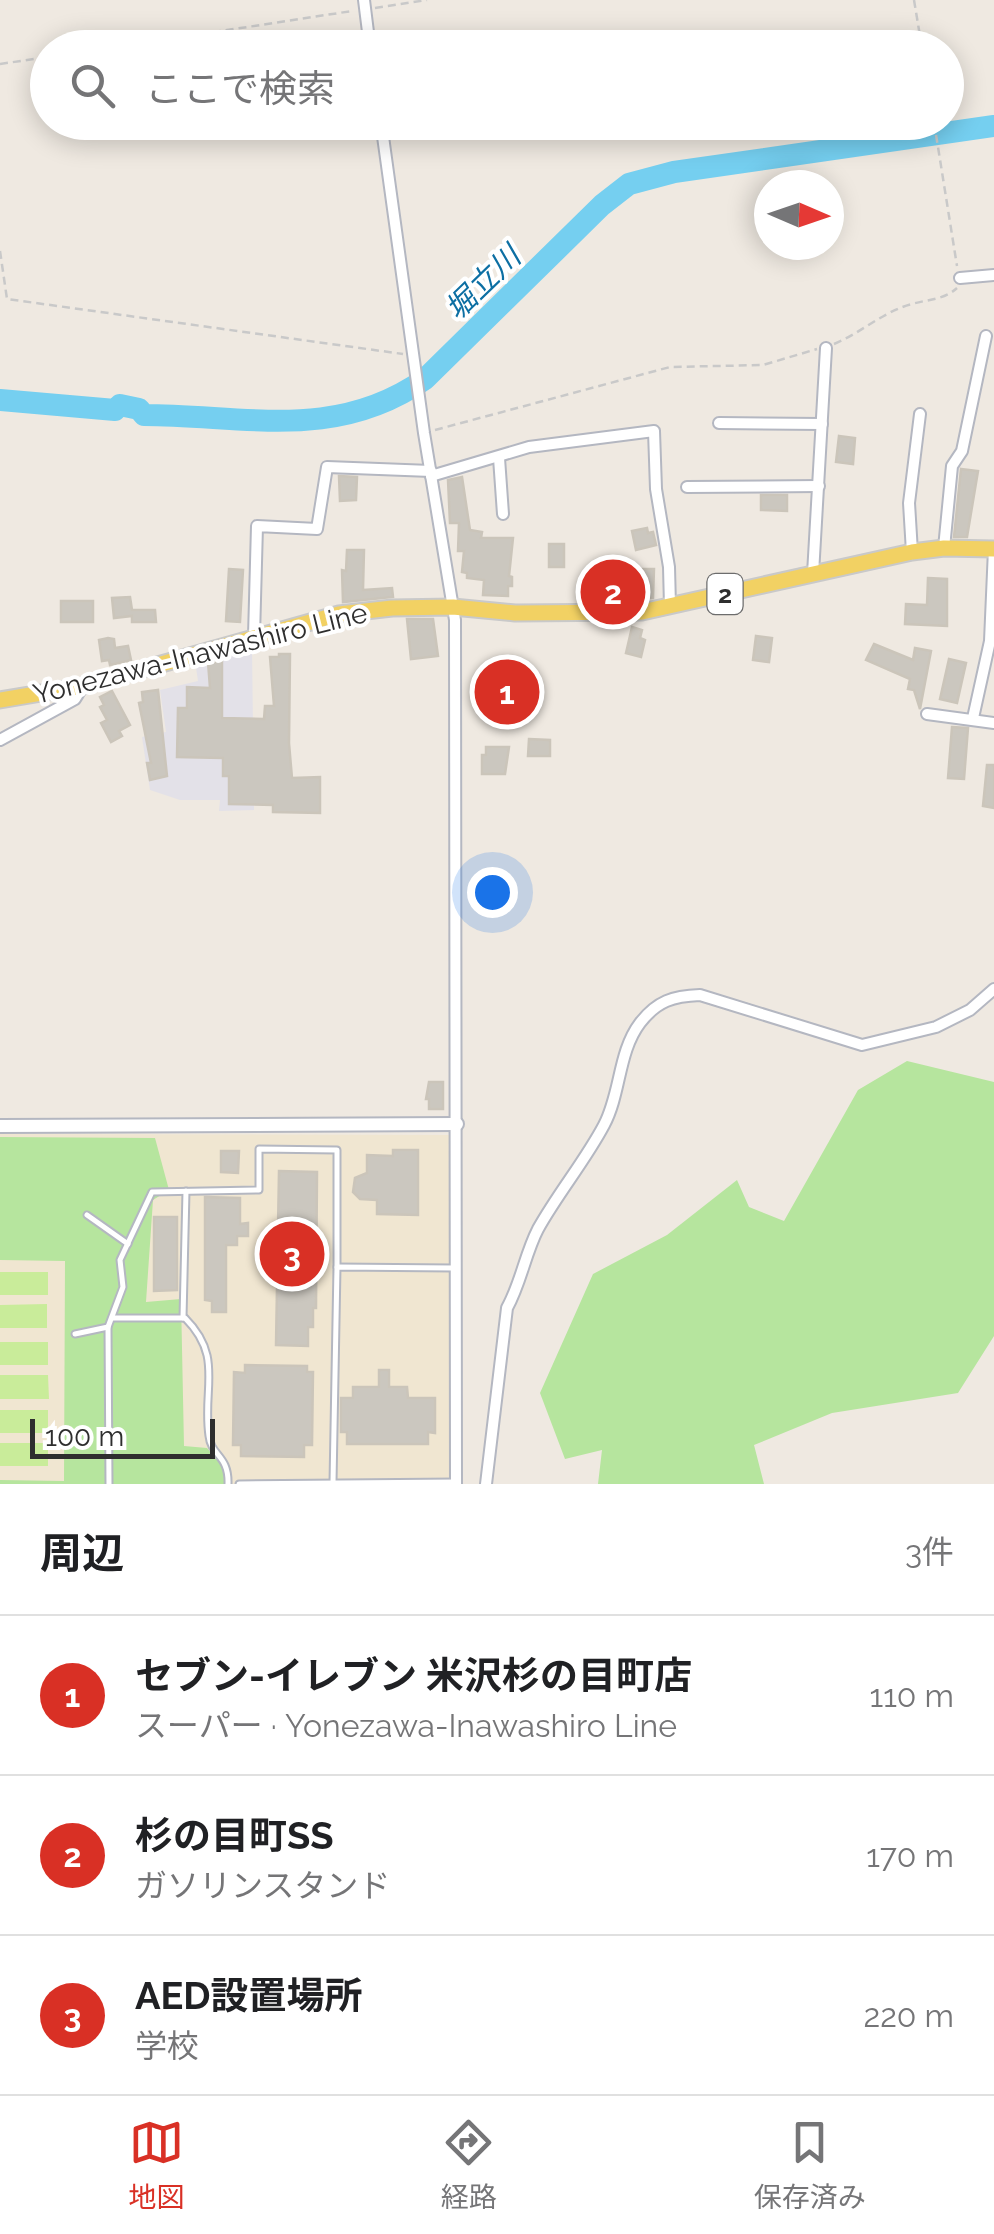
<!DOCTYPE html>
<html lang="ja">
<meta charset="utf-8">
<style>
body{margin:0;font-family:Raleway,"Noto Sans JP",sans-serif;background:#f2f2f2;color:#202124}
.compass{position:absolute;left:754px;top:170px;width:90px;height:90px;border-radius:50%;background:#fff;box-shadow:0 5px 25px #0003;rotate:92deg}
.scale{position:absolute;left:30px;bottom:25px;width:185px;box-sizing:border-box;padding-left:10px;border:5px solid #2e2e2e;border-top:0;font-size:28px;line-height:35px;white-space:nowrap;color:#2e2e2e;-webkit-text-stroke:8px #fff;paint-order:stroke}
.you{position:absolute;left:492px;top:892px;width:35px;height:35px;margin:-25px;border:8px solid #fff;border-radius:50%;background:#1a73e8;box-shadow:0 0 0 15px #1a73e833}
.badge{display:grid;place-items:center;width:65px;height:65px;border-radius:50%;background:#d93025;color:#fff;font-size:32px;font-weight:700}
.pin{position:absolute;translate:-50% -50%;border:5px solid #fff;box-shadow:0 2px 10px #0006}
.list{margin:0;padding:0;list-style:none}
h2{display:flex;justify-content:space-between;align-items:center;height:130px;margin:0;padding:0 40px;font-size:42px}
h2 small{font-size:32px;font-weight:400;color:#757577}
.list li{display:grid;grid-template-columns:65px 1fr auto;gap:30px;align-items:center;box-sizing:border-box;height:160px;padding:0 40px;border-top:2px solid #e0e0e0}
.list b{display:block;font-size:38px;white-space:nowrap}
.list p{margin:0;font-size:32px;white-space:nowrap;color:#757577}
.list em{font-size:32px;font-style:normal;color:#757577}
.icon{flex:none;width:55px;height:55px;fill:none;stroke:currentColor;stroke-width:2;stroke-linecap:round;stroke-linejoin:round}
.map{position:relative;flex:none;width:994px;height:1484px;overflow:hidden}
.search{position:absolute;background:#fff;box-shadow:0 5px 25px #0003;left:30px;right:30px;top:30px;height:110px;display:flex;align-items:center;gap:25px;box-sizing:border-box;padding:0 35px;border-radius:55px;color:#757577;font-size:38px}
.sheet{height:610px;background:#fff}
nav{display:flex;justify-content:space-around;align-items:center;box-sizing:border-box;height:140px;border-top:2px solid #e0e0e0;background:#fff;font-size:28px;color:#757577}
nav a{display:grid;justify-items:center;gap:5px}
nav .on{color:#d93025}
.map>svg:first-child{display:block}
.industrial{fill:#e3e1e8}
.education{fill:#f0e6d1}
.green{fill:#b6e59e}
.pitch{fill:#c9ec9a}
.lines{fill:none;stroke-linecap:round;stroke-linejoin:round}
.river{stroke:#75cff0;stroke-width:22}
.building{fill:#cbc7bf;stroke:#cbc5ba;stroke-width:2.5}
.service-casing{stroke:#b4b7c1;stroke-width:9}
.minor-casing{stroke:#b4b7c1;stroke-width:14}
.tertiary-casing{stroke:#b4b7c1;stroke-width:16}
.primary-casing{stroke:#c9c9c9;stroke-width:19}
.path{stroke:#c9c9c9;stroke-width:2.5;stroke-dasharray:8 5;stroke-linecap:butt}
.service{stroke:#fff;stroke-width:5}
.minor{stroke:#fff;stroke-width:10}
.tertiary{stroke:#fff;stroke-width:12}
.primary{stroke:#f2d163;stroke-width:15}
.labels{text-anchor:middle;stroke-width:8;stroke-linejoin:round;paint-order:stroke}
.shield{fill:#fff;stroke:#6d6d6d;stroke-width:2.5}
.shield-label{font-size:25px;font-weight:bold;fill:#2e2e2e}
.street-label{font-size:28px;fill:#2e2e2e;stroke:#fff}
.water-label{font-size:30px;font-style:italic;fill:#0d6fa3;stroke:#fff}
</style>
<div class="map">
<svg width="994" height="1484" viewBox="0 0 994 1484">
<rect width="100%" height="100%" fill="#efe9e1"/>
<polygon class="industrial" points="252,648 254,810 219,811 220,800 180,800 150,790 142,737 166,732 160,690 198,681 195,661"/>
<polygon class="education" points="0,1134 450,1135 451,1484 0,1484"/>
<g class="green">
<polygon points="907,1061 994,1082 994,1336 958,1393 832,1413 754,1445 764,1484 598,1484 602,1450 565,1459 540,1393 593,1274 667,1235 737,1180 749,1207 784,1221 858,1090"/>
<polygon points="0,1137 155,1138 169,1190 153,1200 146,1302 181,1299 184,1446 207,1448 224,1467 224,1484 0,1484 0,1480 64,1481 65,1261 0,1260"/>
</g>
<g class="pitch">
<rect x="0" y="1272" width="48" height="23"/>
<polygon points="47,1304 47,1328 0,1328 0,1305"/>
<rect x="0" y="1342" width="48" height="23"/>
<polygon points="0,1375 48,1375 49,1399 0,1399"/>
<rect x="0" y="1410" width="48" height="23"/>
<rect x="0" y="1443" width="48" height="23"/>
</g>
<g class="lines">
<path class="river" d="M0,400L115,410L120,405L139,409L144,415C245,415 335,442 425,379L602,205L629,184L674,172L994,126"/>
</g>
<g class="building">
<polygon points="839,436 855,438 853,464 836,462"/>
<polygon points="961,469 978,471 967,537 954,537"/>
<polygon points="339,476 357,477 356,500 340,501"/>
<polygon points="462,477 470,530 482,532 481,538 513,538 509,576 512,577 512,586 508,586 508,596 483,595 484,580 467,578 467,573 462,572 464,551 458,551 459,523 450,523 448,480"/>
<polygon points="761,495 787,495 787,511 761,510"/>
<polygon points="647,528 648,533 653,532 656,545 636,550 632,531"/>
<rect x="549" y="544" width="15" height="23"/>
<polygon points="347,550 364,550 363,590 392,588 393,597 343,602 342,570 346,571"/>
<polygon points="229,569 243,570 240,622 226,621"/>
<polygon points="643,569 654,569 653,598 594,598 594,585 642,586"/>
<polygon points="928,578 947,579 947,626 905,624 906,604 927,605"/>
<polygon points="130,597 132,610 155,610 156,622 132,622 132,616 114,618 112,598"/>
<rect x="61" y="601" width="32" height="21"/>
<polygon points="407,619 433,619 438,656 411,659"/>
<polygon points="632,627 642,630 640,638 645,640 641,657 626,653"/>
<polygon points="756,636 772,638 769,662 753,660"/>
<polygon points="108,638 114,639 115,648 128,646 131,660 110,665 109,660 102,661 99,640"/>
<polygon points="874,644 913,660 915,648 931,651 920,709 914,690 908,689 910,679 866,660"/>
<polygon points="279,654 290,654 289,743 292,778 320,777 320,813 273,812 273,805 229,804 229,776 223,776 223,758 177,757 178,708 187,708 187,687 210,688 208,662 222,661 222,718 264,719 265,706 274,706 270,657 279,657"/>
<polygon points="949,659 966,663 957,703 940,699"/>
<polygon points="491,681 523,682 523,703 490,702"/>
<polygon points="158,690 167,776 150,780 147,763 151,763 139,703 143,702 142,692"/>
<polygon points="112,691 130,725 119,731 122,736 111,742 101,723 107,720 100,707 104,705 100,697"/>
<polygon points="952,727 968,728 964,779 948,778"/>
<polygon points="529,739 550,740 550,756 528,756"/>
<polygon points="486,747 509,747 505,774 482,774 482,755 486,755"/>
<polygon points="987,765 994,765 994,808 983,806"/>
<polygon points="429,1082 443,1082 443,1109 429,1109 429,1099 426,1099"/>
<polygon points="393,1150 418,1150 418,1215 377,1214 377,1200 360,1199 353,1192 355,1178 367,1173 367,1155 393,1156"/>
<polygon points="221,1151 239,1151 238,1173 221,1172"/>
<polygon points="279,1171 317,1172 316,1308 313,1308 313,1327 308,1327 308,1346 276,1345"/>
<polygon points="205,1197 240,1198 240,1224 248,1223 248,1236 237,1236 237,1245 226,1245 226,1312 212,1312 212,1301 205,1300"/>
<polygon points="154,1217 177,1217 177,1290 154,1291"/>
<polygon points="245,1365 307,1366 307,1372 313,1372 312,1445 304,1445 304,1457 241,1456 241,1445 233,1445 234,1372 245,1373"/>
<polygon points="379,1370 389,1370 389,1387 407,1387 408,1398 435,1398 435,1433 428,1432 428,1444 347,1444 347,1432 341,1432 341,1398 353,1398 353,1387 379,1387"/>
</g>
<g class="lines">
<g class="service-casing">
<g id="service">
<polyline points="87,1215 128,1244"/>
<path d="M112,1318H185C224,1357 202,1388 209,1436C211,1456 229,1455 228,1484"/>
<polyline points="183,1318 186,1191"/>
<polyline points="75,1334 108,1327"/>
<polyline points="333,1483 337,1267 453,1268"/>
<polyline points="109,1484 108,1327 123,1287 120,1260 152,1192 259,1190 259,1149 337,1150 337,1267"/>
<polyline points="239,1484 456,1482"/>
</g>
</g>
<g class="minor-casing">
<g id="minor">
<polyline points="364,0 370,48"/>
<polyline points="381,122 424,433 455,620 456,1484"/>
<polyline points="960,278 994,275"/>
<polyline points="719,423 822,424"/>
<polyline points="499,458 503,514"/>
<polyline points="431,476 529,447 654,431 656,489 669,567 670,606"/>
<polyline points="687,487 819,486"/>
<polyline points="944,548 952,466 962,451 986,336"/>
<polyline points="912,552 909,503 920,414"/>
<polyline points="813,574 826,348"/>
<polyline points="254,636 257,526 317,529 327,467 431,471"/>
<polyline points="927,714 994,723"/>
<polyline points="973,718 990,641 994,549"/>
<polyline points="0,740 75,699 83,686"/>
<path d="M486,1484L507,1308C521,1283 525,1254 538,1229C558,1193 585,1161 604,1125C621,1093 618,1052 640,1023C657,1001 673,996 700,995L862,1045L936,1027L970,1010L994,989"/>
</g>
</g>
<g class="tertiary-casing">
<polyline id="tertiary" points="0,1126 457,1124"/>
</g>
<g class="primary-casing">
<polyline id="primary" points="0,700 83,686 339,614 392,608 453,607 515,613 642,612 912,552 944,548 994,549"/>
</g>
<g class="path">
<polyline points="914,0 922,48"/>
<polyline points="375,8 427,0"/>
<polyline points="110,48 352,11"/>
<polyline points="0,64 48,57"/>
<polyline points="934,122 957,266"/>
<polyline points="0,251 7,299 403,354"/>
<path d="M834,344C861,333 884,311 912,304C929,299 944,300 957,288"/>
<polyline points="435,430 670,367 763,365 817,349"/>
</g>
<use href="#service" class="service"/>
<use href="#minor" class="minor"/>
<use href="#tertiary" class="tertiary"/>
<use href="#primary" class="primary"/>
</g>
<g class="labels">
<rect class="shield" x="707.5" y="574" width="35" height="40" rx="8"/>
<g class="shield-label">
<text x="725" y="603">2</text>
</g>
<g class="street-label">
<text transform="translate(200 653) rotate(-14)" y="10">Yonezawa-Inawashiro Line</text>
</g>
<g class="water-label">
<text transform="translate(483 283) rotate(-44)" y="10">堀立川</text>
</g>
</g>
</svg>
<svg class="compass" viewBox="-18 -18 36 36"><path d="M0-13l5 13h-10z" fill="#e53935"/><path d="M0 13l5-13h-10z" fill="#757577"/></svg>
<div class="scale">100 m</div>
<div class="you"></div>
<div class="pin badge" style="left:507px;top:692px">1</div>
<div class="pin badge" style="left:613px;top:592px">2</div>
<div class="pin badge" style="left:292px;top:1254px">3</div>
<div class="search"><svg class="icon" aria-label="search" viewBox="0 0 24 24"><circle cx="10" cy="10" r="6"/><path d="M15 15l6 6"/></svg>ここで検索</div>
</div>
<section class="sheet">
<h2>周辺<small>3件</small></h2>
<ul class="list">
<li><span class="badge">1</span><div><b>セブン-イレブン 米沢杉の目町店</b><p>スーパー · Yonezawa-Inawashiro Line</p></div><em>110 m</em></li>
<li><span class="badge">2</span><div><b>杉の目町SS</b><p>ガソリンスタンド</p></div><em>170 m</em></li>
<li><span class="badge">3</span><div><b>AED設置場所</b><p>学校</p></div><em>220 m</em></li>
</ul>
</section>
<nav>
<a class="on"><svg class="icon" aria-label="map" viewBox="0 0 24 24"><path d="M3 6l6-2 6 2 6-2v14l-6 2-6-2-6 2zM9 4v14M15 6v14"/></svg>地図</a>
<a><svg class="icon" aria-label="directions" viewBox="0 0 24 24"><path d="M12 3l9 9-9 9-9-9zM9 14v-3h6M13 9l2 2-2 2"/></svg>経路</a>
<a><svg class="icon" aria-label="saved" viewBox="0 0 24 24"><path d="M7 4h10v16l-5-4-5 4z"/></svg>保存済み</a>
</nav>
